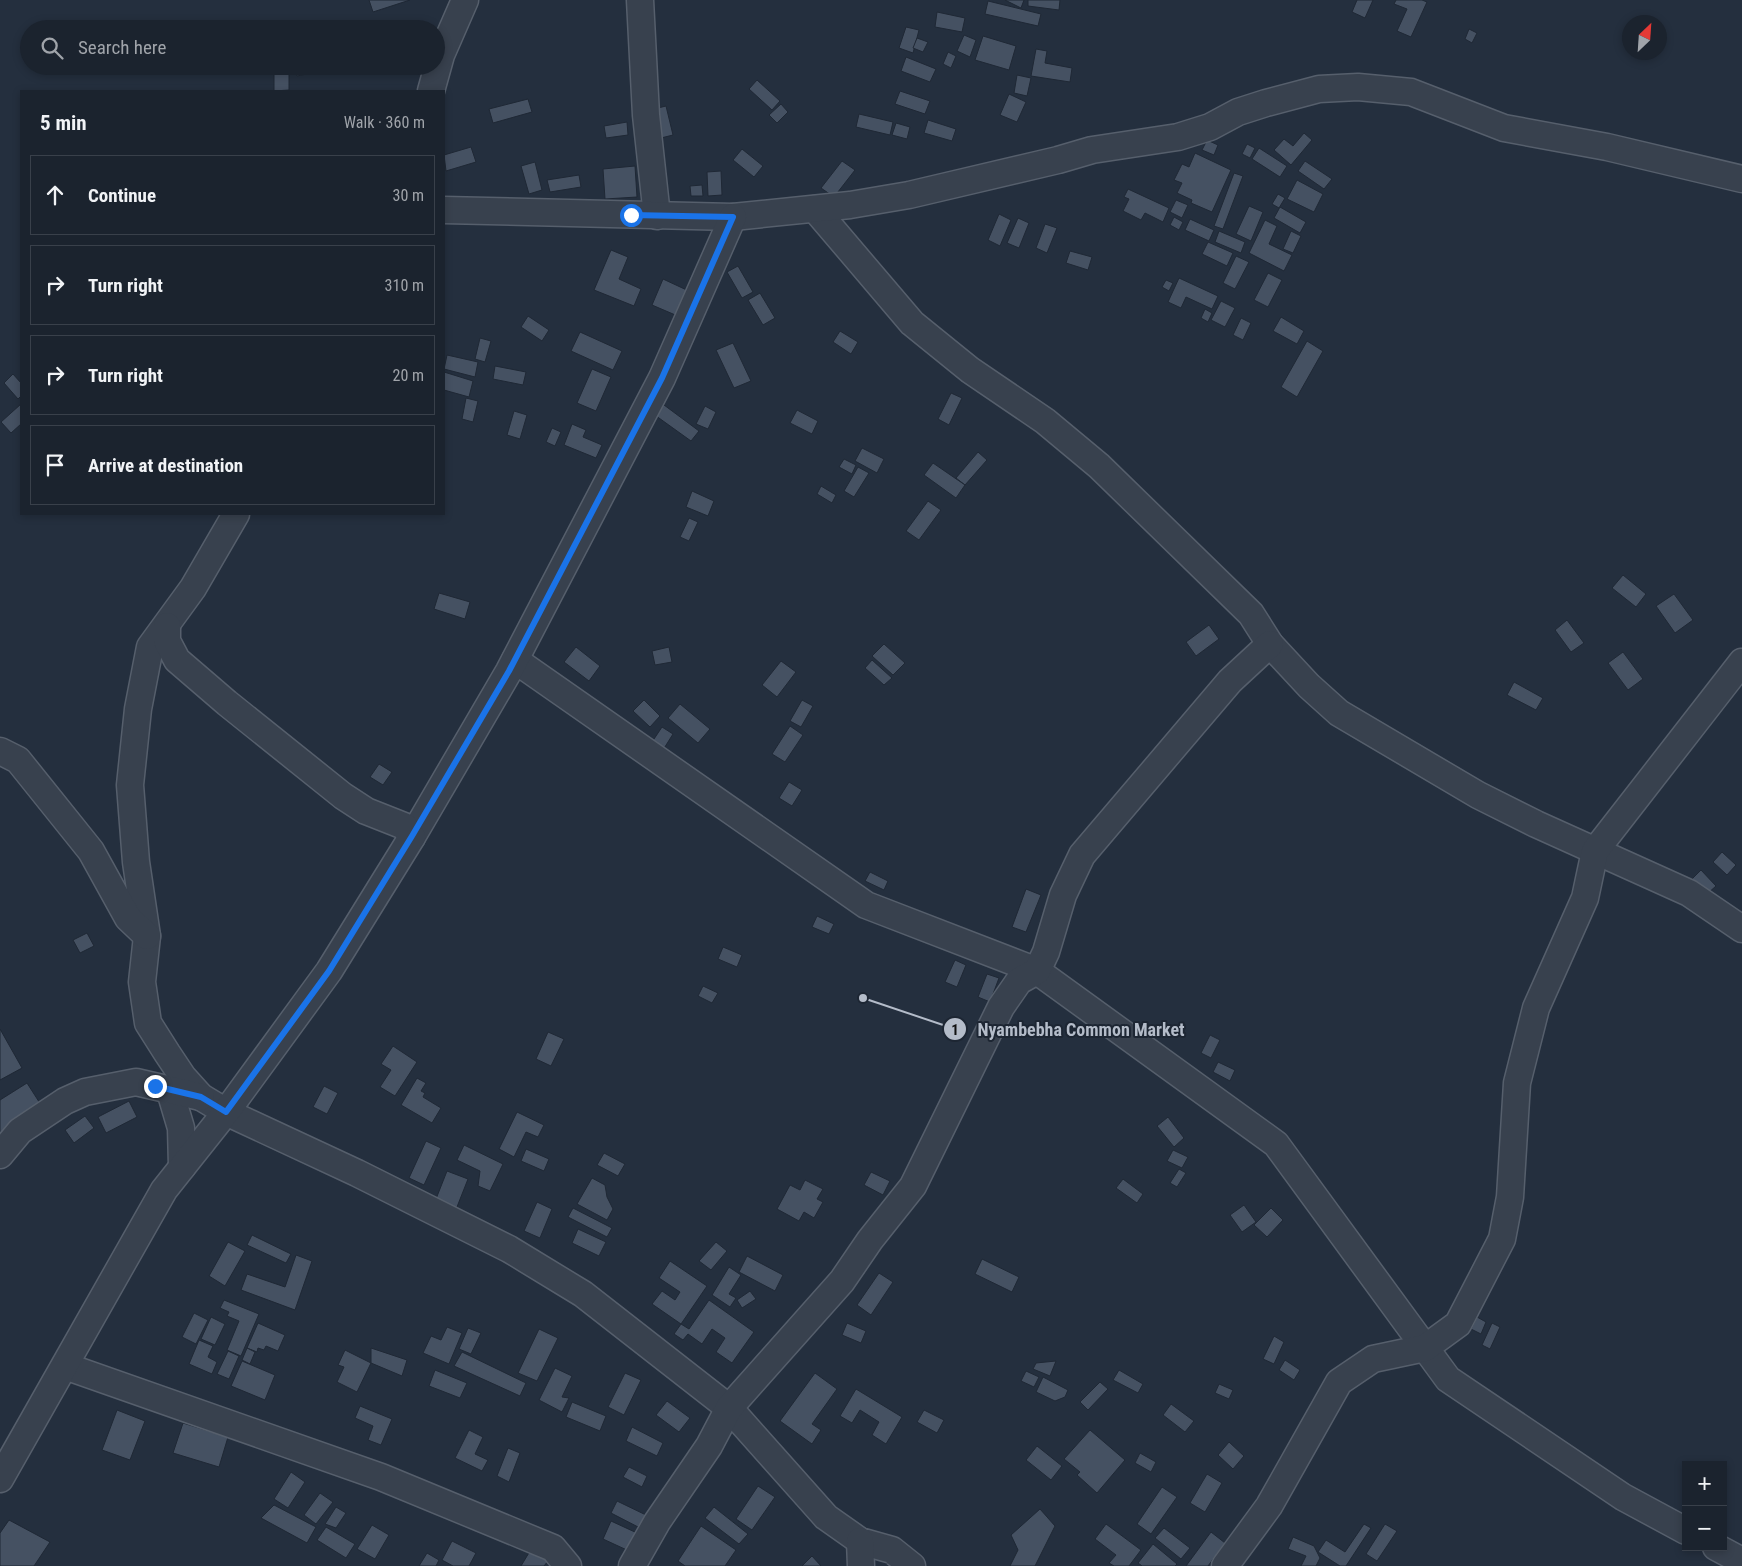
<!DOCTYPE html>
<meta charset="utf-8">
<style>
body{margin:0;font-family:"Roboto Condensed",sans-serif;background:#282f3a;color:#f1f3f6}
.controls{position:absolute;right:15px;bottom:15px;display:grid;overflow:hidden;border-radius:0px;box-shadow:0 2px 8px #0003}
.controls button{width:45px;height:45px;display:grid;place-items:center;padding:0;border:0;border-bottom:1px solid #39404a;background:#1b232e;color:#f1f3f6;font:25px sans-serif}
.compass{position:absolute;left:1622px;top:15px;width:45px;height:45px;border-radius:50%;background:#1b232e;box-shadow:0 2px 8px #0003;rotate:25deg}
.stop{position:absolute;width:15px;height:15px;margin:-11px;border:4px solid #1a73e8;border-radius:50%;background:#fff}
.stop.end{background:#1a73e8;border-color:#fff;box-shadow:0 1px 5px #0008}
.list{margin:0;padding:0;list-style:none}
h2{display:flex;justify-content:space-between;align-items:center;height:65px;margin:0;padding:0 20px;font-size:21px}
h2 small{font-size:16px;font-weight:400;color:#a0a4aa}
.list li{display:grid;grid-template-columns:32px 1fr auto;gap:15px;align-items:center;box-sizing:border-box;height:80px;margin:0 10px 10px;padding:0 10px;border:1px solid #39404a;border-radius:0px}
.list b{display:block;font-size:19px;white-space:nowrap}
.list em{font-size:16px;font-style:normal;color:#a0a4aa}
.icon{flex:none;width:28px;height:28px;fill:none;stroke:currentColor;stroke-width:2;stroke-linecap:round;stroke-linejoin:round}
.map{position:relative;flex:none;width:1742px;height:1566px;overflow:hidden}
.search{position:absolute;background:#1b232e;box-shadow:0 2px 8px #0003;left:20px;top:20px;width:425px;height:55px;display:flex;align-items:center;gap:12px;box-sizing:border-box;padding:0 18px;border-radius:28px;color:#a0a4aa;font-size:19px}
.panel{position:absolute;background:#1b232e;box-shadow:0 2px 8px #0003;left:20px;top:90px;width:425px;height:425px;border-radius:0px}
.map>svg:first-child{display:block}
.building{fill:#455162;stroke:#1f2835}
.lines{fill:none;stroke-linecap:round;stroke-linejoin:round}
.street-casing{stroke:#565f6c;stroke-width:29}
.street{stroke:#38414e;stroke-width:26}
.route{stroke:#1a73e8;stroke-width:6}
.leader{fill:none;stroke:#b4bcc9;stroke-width:2}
.callout-dot{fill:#b4bcc9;stroke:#1d2633;stroke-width:2}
.mark-label{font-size:15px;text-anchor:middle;font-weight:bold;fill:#111}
.callout-label{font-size:18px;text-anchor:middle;font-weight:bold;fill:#b4bcc9;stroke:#1d2633;stroke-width:4;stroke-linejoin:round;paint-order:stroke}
</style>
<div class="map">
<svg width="1742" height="1566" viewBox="0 0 1742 1566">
<rect width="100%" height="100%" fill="#242f3e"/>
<g class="building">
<polygon points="369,0 410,0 373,12"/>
<polygon points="1005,0 1024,0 1021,8"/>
<polygon points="1028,0 1060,0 1059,10 1028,6"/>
<polygon points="1357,0 1373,0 1365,18 1352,12"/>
<polygon points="1396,0 1422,0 1427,2 1411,37 1397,31 1407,9 1394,4"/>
<polygon points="988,1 1041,14 1038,26 985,14"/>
<polygon points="937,12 965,18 962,32 935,27"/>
<polygon points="906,27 919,30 913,53 899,48"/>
<polygon points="1469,29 1477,33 1472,43 1465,39"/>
<polygon points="964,35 976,40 970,57 957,51"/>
<polygon points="983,36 1016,46 1009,70 975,60"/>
<polygon points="917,38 928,42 923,52 913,48"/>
<polygon points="1036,49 1047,51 1045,63 1072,68 1070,82 1031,76"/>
<polygon points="948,52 956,56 951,68 943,64"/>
<polygon points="906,57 936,69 930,82 901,71"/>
<polygon points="295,66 306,66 307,74 297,76"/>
<polygon points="274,67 289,67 289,90 274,91"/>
<polygon points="1017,75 1031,78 1027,96 1014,93"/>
<polygon points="757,80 780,101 772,110 749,89"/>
<polygon points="900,91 930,101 925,114 895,104"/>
<polygon points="1009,94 1026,102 1017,122 1000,115"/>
<polygon points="528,99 532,112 493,123 489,109"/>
<polygon points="781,104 788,112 777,123 769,115"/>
<polygon points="666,106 673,135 661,138 654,109"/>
<polygon points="859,114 893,122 890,135 856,127"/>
<polygon points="928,120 956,129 952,141 924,133"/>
<polygon points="627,122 628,135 606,138 604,126"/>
<polygon points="896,123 910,127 907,139 892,135"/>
<polygon points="1304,133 1312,140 1291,165 1274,150 1284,139 1293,146"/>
<polygon points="1207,140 1218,145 1214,155 1202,150"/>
<polygon points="1247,144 1255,148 1250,158 1242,154"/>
<polygon points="471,147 476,162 446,171 444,155"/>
<polygon points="1259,148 1287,166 1280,177 1252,159"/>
<polygon points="742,149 763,166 754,177 733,160"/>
<polygon points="1195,153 1231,170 1212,212 1191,203 1192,200 1177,193 1182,183 1174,180 1182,164 1189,167"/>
<polygon points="842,161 855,170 834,197 821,188"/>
<polygon points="1305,161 1332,179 1324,189 1298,171"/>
<polygon points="535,162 542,190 529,194 521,166"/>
<polygon points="635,166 637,197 605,199 603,169"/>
<polygon points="721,171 722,195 708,196 707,172"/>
<polygon points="1234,173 1243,176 1223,229 1214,226"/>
<polygon points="579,175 581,187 550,192 547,180"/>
<polygon points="1297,180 1323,194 1314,212 1287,199"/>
<polygon points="702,185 703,196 691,196 690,186"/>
<polygon points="1128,189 1169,208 1163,222 1145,213 1141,220 1123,211 1129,199 1124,197"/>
<polygon points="1278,194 1285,198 1279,208 1272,204"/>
<polygon points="1176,200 1188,205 1182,218 1170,212"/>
<polygon points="1249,206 1263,212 1251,241 1236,234"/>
<polygon points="1280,207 1306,222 1300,233 1274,218"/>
<polygon points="999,214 1011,220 1000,246 988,240"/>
<polygon points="1174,217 1183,222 1179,230 1170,225"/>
<polygon points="1018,218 1029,223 1019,248 1007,243"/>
<polygon points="1190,219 1214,230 1209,241 1185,230"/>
<polygon points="1265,220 1277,226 1269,244 1292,255 1284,271 1249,253"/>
<polygon points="1045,224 1057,228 1047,253 1036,248"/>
<polygon points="1219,231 1245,242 1241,253 1215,242"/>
<polygon points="1291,231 1301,236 1293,253 1283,249"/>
<polygon points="1208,242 1233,253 1227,266 1202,254"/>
<polygon points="611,250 628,257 619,279 641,289 634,306 594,290"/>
<polygon points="1070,251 1092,257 1088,270 1066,263"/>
<polygon points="1236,256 1249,262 1235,289 1223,283"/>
<polygon points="738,266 753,292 742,298 727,272"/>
<polygon points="1268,273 1282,280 1268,307 1254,300"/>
<polygon points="1179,278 1218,296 1212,309 1186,297 1181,308 1168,302"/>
<polygon points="663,279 691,292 680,317 652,305"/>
<polygon points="1166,280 1173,283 1169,291 1162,287"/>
<polygon points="760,293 775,318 763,325 748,300"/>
<polygon points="1221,301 1235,308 1225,327 1211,320"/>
<polygon points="1205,309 1212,313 1208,322 1201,318"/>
<polygon points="528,316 549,330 542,341 521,327"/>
<polygon points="1281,317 1304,331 1297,344 1273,331"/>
<polygon points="1241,318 1251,323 1243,340 1233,335"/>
<polygon points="840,331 858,342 851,354 833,342"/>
<polygon points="580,332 622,351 613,370 571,351"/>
<polygon points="480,338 491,341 485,362 475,359"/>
<polygon points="1307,341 1323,351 1297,397 1281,387"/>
<polygon points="733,343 751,381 734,388 716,350"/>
<polygon points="447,355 478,362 475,377 444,369"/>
<polygon points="495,366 526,372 523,385 493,379"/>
<polygon points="592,369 611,377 596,411 577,403"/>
<polygon points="444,372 473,381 469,397 444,390"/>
<polygon points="13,374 21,383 21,396 18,399 4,383"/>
<polygon points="951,393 962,398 949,425 938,419"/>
<polygon points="466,398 478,401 473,422 462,419"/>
<polygon points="660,402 699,431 691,441 652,413"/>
<polygon points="21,404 21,424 11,433 1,422"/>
<polygon points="705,406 716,412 708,429 696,424"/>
<polygon points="797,410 818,421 812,434 790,423"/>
<polygon points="514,411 527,415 520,439 507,435"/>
<polygon points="572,424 586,430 583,437 602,445 596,458 564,445"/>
<polygon points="552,428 561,432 555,446 546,442"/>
<polygon points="862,448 884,459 877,473 855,461"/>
<polygon points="978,452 987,460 965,485 956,478"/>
<polygon points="844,459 856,465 852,474 839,467"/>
<polygon points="933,463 965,485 956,498 924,475"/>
<polygon points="858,467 869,473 854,497 844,491"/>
<polygon points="821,486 836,495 832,503 817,494"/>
<polygon points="692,491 714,501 708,516 686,507"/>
<polygon points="928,501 941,510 919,540 906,531"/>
<polygon points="689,518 698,522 689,541 680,537"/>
<polygon points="1623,575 1646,594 1636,607 1612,588"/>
<polygon points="439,593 470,602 465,619 434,609"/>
<polygon points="1674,594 1693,620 1675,633 1656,606"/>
<polygon points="1567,620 1584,643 1571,652 1555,630"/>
<polygon points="1209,625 1219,639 1196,656 1186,642"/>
<polygon points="884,644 905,663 893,675 872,656"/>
<polygon points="576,647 600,666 589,681 564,662"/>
<polygon points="669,647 672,662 655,665 652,651"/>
<polygon points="1623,652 1643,679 1628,690 1608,663"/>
<polygon points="872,660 892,678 884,685 865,668"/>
<polygon points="781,661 796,672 777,697 762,685"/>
<polygon points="1514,682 1543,698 1536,710 1507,695"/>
<polygon points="644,700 660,716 650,727 633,711"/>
<polygon points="802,700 813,706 801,727 790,721"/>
<polygon points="680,704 710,729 698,743 668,718"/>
<polygon points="790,726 803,735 785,762 772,754"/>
<polygon points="662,727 673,734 658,758 646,751"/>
<polygon points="379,764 392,772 383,785 370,777"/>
<polygon points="789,782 802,790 792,806 779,798"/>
<polygon points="1722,852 1736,865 1727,875 1713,862"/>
<polygon points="1701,870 1716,886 1707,894 1692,879"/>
<polygon points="870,872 888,881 884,890 865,881"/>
<polygon points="1026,889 1041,895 1026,932 1012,927"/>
<polygon points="817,916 834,924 829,934 812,927"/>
<polygon points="87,933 94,946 80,953 73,940"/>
<polygon points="723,947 742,955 737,967 718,959"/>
<polygon points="955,960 966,965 957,987 945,982"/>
<polygon points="987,974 999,978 990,1002 978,997"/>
<polygon points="703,986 718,993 712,1003 698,996"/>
<polygon points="0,1029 22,1068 0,1080"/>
<polygon points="548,1032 564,1039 551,1066 536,1059"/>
<polygon points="1210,1035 1220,1040 1211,1058 1201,1053"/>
<polygon points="393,1046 417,1062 395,1096 380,1087 391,1070 381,1064"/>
<polygon points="1218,1062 1235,1070 1230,1081 1213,1072"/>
<polygon points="417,1078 426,1083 421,1091 425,1093 423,1097 441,1108 432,1123 401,1105"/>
<polygon points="27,1083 43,1108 0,1136 0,1100"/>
<polygon points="324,1086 338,1093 327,1114 313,1107"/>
<polygon points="129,1101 137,1117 106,1133 98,1117"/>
<polygon points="517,1112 544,1125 538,1137 526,1132 514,1157 499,1149"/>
<polygon points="85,1116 94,1128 74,1143 65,1130"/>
<polygon points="1168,1117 1184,1138 1174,1147 1157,1126"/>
<polygon points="426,1141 441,1148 424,1185 409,1178"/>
<polygon points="464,1145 503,1164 490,1191 478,1186 480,1171 457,1160"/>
<polygon points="526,1149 549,1159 544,1171 521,1161"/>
<polygon points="1173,1150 1188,1157 1182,1168 1167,1161"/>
<polygon points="604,1153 625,1164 618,1176 597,1165"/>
<polygon points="1179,1169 1186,1173 1177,1187 1170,1183"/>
<polygon points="447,1171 468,1179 455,1212 434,1204"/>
<polygon points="871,1172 890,1181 883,1195 864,1185"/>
<polygon points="592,1178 605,1185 607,1197 613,1209 607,1220 577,1204"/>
<polygon points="1123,1179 1143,1194 1137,1203 1116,1188"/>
<polygon points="805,1180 823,1189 817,1199 823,1202 814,1218 804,1212 799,1221 777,1209 790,1185 800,1190"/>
<polygon points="537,1202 552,1209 540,1238 524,1231"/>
<polygon points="1244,1205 1256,1222 1242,1232 1230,1215"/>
<polygon points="573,1208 612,1228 607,1237 568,1217"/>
<polygon points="1271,1208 1283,1220 1267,1237 1254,1225"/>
<polygon points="578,1229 606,1242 599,1256 572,1243"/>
<polygon points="252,1235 291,1254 286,1263 247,1245"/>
<polygon points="228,1242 245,1251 225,1286 209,1276"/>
<polygon points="716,1242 727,1251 711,1270 699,1261"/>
<polygon points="296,1255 312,1261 295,1310 241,1290 247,1274 285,1287"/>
<polygon points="747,1256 783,1275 775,1291 739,1272"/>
<polygon points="982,1259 1019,1277 1012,1292 975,1274"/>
<polygon points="670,1261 707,1286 681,1324 652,1304 662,1291 675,1300 680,1292 659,1278"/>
<polygon points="729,1267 741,1275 729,1294 736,1298 730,1307 712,1295"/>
<polygon points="879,1273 893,1282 871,1315 857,1305"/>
<polygon points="750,1291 756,1299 742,1308 737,1300"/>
<polygon points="224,1300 259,1314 241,1356 227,1350 239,1321 227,1316 229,1312 220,1308"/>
<polygon points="709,1300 754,1332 732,1363 716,1352 725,1338 712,1329 702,1344 688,1334 683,1340 674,1334 681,1324 689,1329"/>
<polygon points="194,1313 208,1320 196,1344 182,1337"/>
<polygon points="211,1317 225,1324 215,1345 201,1339"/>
<polygon points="1477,1317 1486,1322 1481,1334 1471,1329"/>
<polygon points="258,1323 285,1335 278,1351 266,1346 264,1350 258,1348 257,1352 247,1348"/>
<polygon points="847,1323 866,1331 861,1343 842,1335"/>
<polygon points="1492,1323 1500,1327 1490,1349 1482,1345"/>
<polygon points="447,1327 462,1333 449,1364 423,1353 431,1336 441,1340"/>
<polygon points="468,1328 481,1333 471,1354 459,1349"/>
<polygon points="539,1329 558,1338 537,1381 518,1373"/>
<polygon points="1274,1336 1284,1342 1274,1364 1263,1359"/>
<polygon points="199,1340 213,1346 208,1357 217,1362 212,1374 189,1364"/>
<polygon points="247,1348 255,1352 250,1364 242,1360"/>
<polygon points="371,1348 407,1360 402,1376 371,1363"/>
<polygon points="345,1350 371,1363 357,1392 337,1382 344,1367 338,1365"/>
<polygon points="228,1351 239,1356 229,1379 217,1374"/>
<polygon points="462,1352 526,1383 520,1396 454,1366"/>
<polygon points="1285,1360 1300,1370 1294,1380 1279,1370"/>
<polygon points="242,1361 275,1375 265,1400 231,1386"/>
<polygon points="1056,1361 1050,1376 1033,1369 1036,1363"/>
<polygon points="555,1368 572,1376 562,1397 569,1398 562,1412 539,1400"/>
<polygon points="435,1370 467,1383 460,1398 429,1386"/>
<polygon points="1119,1370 1143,1384 1138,1393 1113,1380"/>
<polygon points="1026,1371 1039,1377 1034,1387 1021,1381"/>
<polygon points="625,1373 641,1380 624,1415 608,1407"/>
<polygon points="815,1373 837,1389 812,1424 821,1430 812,1444 780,1421"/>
<polygon points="1043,1377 1068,1390 1065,1397 1055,1401 1036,1392"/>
<polygon points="1100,1382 1108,1389 1088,1410 1080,1402"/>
<polygon points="1219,1384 1233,1390 1229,1399 1215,1393"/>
<polygon points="856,1389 902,1417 886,1444 872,1435 879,1422 860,1410 852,1423 840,1416"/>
<polygon points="667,1401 690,1418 679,1432 656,1415"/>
<polygon points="572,1402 606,1416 600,1431 566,1417"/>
<polygon points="1171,1404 1194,1421 1185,1432 1163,1415"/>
<polygon points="360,1406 392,1419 381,1445 368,1440 373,1426 355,1418"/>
<polygon points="117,1410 145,1421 130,1460 102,1450"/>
<polygon points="924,1410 944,1420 937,1433 917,1422"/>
<polygon points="183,1423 228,1437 219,1467 173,1453"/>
<polygon points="632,1427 663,1443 657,1456 626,1441"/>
<polygon points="469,1430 483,1437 475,1454 488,1460 482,1471 455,1458"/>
<polygon points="1090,1430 1125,1460 1097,1493 1077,1475 1080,1472 1064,1459"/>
<polygon points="1229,1442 1244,1456 1233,1469 1218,1455"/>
<polygon points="1037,1446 1062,1466 1051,1480 1026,1460"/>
<polygon points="508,1448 520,1453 509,1482 497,1476"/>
<polygon points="1140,1453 1156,1462 1151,1472 1135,1463"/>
<polygon points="629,1467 647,1476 642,1487 623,1477"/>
<polygon points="291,1472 305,1482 288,1508 274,1499"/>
<polygon points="1207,1474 1222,1483 1205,1512 1190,1503"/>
<polygon points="758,1486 775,1497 752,1530 736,1519"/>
<polygon points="1162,1487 1177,1497 1151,1534 1137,1524"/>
<polygon points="320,1493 333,1502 316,1524 304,1515"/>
<polygon points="617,1501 646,1515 640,1528 611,1513"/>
<polygon points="274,1505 316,1527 307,1543 261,1518"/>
<polygon points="336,1507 346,1513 336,1528 325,1524"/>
<polygon points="714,1507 748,1534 739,1544 705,1518"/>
<polygon points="1040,1509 1055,1526 1035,1566 1010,1566 1018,1550 1011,1535"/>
<polygon points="9,1520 50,1542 34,1566 0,1566 0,1533"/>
<polygon points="611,1521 637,1533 629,1551 603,1539"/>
<polygon points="1106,1524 1141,1550 1129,1566 1114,1566 1109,1563 1116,1555 1095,1539"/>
<polygon points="1364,1524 1371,1528 1346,1566 1340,1566 1318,1552 1326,1540 1345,1552"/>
<polygon points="1385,1524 1397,1531 1377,1561 1366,1554"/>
<polygon points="372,1525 389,1535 375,1559 357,1549"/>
<polygon points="701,1526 736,1550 725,1566 685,1566 678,1561"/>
<polygon points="326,1527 355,1544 346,1558 317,1540"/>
<polygon points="1164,1528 1190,1548 1181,1559 1155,1538"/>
<polygon points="1211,1532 1225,1543 1208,1566 1186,1566"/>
<polygon points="1293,1537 1314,1546 1320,1558 1316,1566 1301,1566 1306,1556 1288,1549"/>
<polygon points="452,1541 476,1553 469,1566 453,1566 442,1560"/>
<polygon points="1153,1544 1177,1564 1175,1566 1142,1566 1138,1563"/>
<polygon points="530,1551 548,1561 544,1566 521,1566"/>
<polygon points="427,1553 439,1560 436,1566 419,1566"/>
<polygon points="812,1556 821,1566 802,1566"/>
</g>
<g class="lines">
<g class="street-casing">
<g id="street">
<polyline points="640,0 646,115 657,216"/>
<polyline points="431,91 441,55 465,0"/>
<polyline points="815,209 912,323 970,370 1045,421 1099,466 1251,614 1270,644 1309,686 1339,713 1478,795 1536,824 1689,893 1742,929"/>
<polyline points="444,210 733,217 850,205 909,195 1058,160 1092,150 1178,137 1210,127 1238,112 1266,103 1319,89 1358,87 1411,92 1504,128 1607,147 1742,179"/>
<polyline points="236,514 193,588 150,647 138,709 130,785 136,862 147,936 142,982 148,1023 167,1053 183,1077 201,1097 226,1112 357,1173 509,1249 583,1294 729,1408 826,1517 860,1541 892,1550 912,1566"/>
<polyline points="515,660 866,905 1037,971 1276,1144 1448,1379 1623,1497 1686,1531"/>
<polyline points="0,751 18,760 91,851 128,918 147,936"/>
<polyline points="412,837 509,671 662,378 733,217"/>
<polyline points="170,1091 181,1128 182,1167"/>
<polyline points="0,1155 20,1131 65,1101 85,1092 136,1082 201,1097"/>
<polyline points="65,1366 381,1477 553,1548 568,1566"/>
<polyline points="0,1479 164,1190 226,1112 329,971 412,837 404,826 366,811 343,796 227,703 177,660 167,641 167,626"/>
<polyline points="860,1541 861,1566"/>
<polyline points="1716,1547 1742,1561"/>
<polyline points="632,1566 657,1522 709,1446 729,1408 842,1281 870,1240 913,1186 1001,1007 1019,981 1037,971 1046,952 1063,895 1082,855 1230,681 1270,644"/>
<polyline points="1225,1566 1269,1506 1339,1382 1373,1359 1425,1348 1458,1324 1502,1239 1510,1197 1517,1083 1536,1008 1585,898 1595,851 1742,662"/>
</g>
</g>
<use href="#street" class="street"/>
</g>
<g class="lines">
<polyline class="route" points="155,1086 201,1097 226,1112 329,971 412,836 509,671 662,378 733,217 631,215"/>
</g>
<path class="leader" d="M863 998L955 1029"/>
<g class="callout-dot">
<circle cx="863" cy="998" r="5"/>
<circle cx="955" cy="1029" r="12"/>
</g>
<g class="mark-label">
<text x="955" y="1035">1</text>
</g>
<g class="callout-label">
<text x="1081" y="1036">Nyambebha Common Market</text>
</g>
</svg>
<div class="controls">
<button>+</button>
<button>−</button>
</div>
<svg class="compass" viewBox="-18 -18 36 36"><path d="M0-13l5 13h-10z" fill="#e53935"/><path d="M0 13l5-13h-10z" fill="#a0a4aa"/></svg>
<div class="stop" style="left:631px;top:215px"></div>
<div class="stop end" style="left:155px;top:1086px"></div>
<div class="search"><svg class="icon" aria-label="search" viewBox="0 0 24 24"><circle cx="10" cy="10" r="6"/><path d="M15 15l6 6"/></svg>Search here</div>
<section class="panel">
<h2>5 min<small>Walk · 360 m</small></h2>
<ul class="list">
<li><svg class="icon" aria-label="ahead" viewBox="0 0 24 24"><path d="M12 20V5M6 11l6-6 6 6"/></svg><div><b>Continue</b></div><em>30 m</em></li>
<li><svg class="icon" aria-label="right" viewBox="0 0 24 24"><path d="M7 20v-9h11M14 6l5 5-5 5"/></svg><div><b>Turn right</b></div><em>310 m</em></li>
<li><svg class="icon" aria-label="right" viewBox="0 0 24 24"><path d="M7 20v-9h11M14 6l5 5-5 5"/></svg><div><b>Turn right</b></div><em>20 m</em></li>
<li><svg class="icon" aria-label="arrive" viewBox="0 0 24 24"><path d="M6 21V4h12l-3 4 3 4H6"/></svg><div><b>Arrive at destination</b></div></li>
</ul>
</section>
</div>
